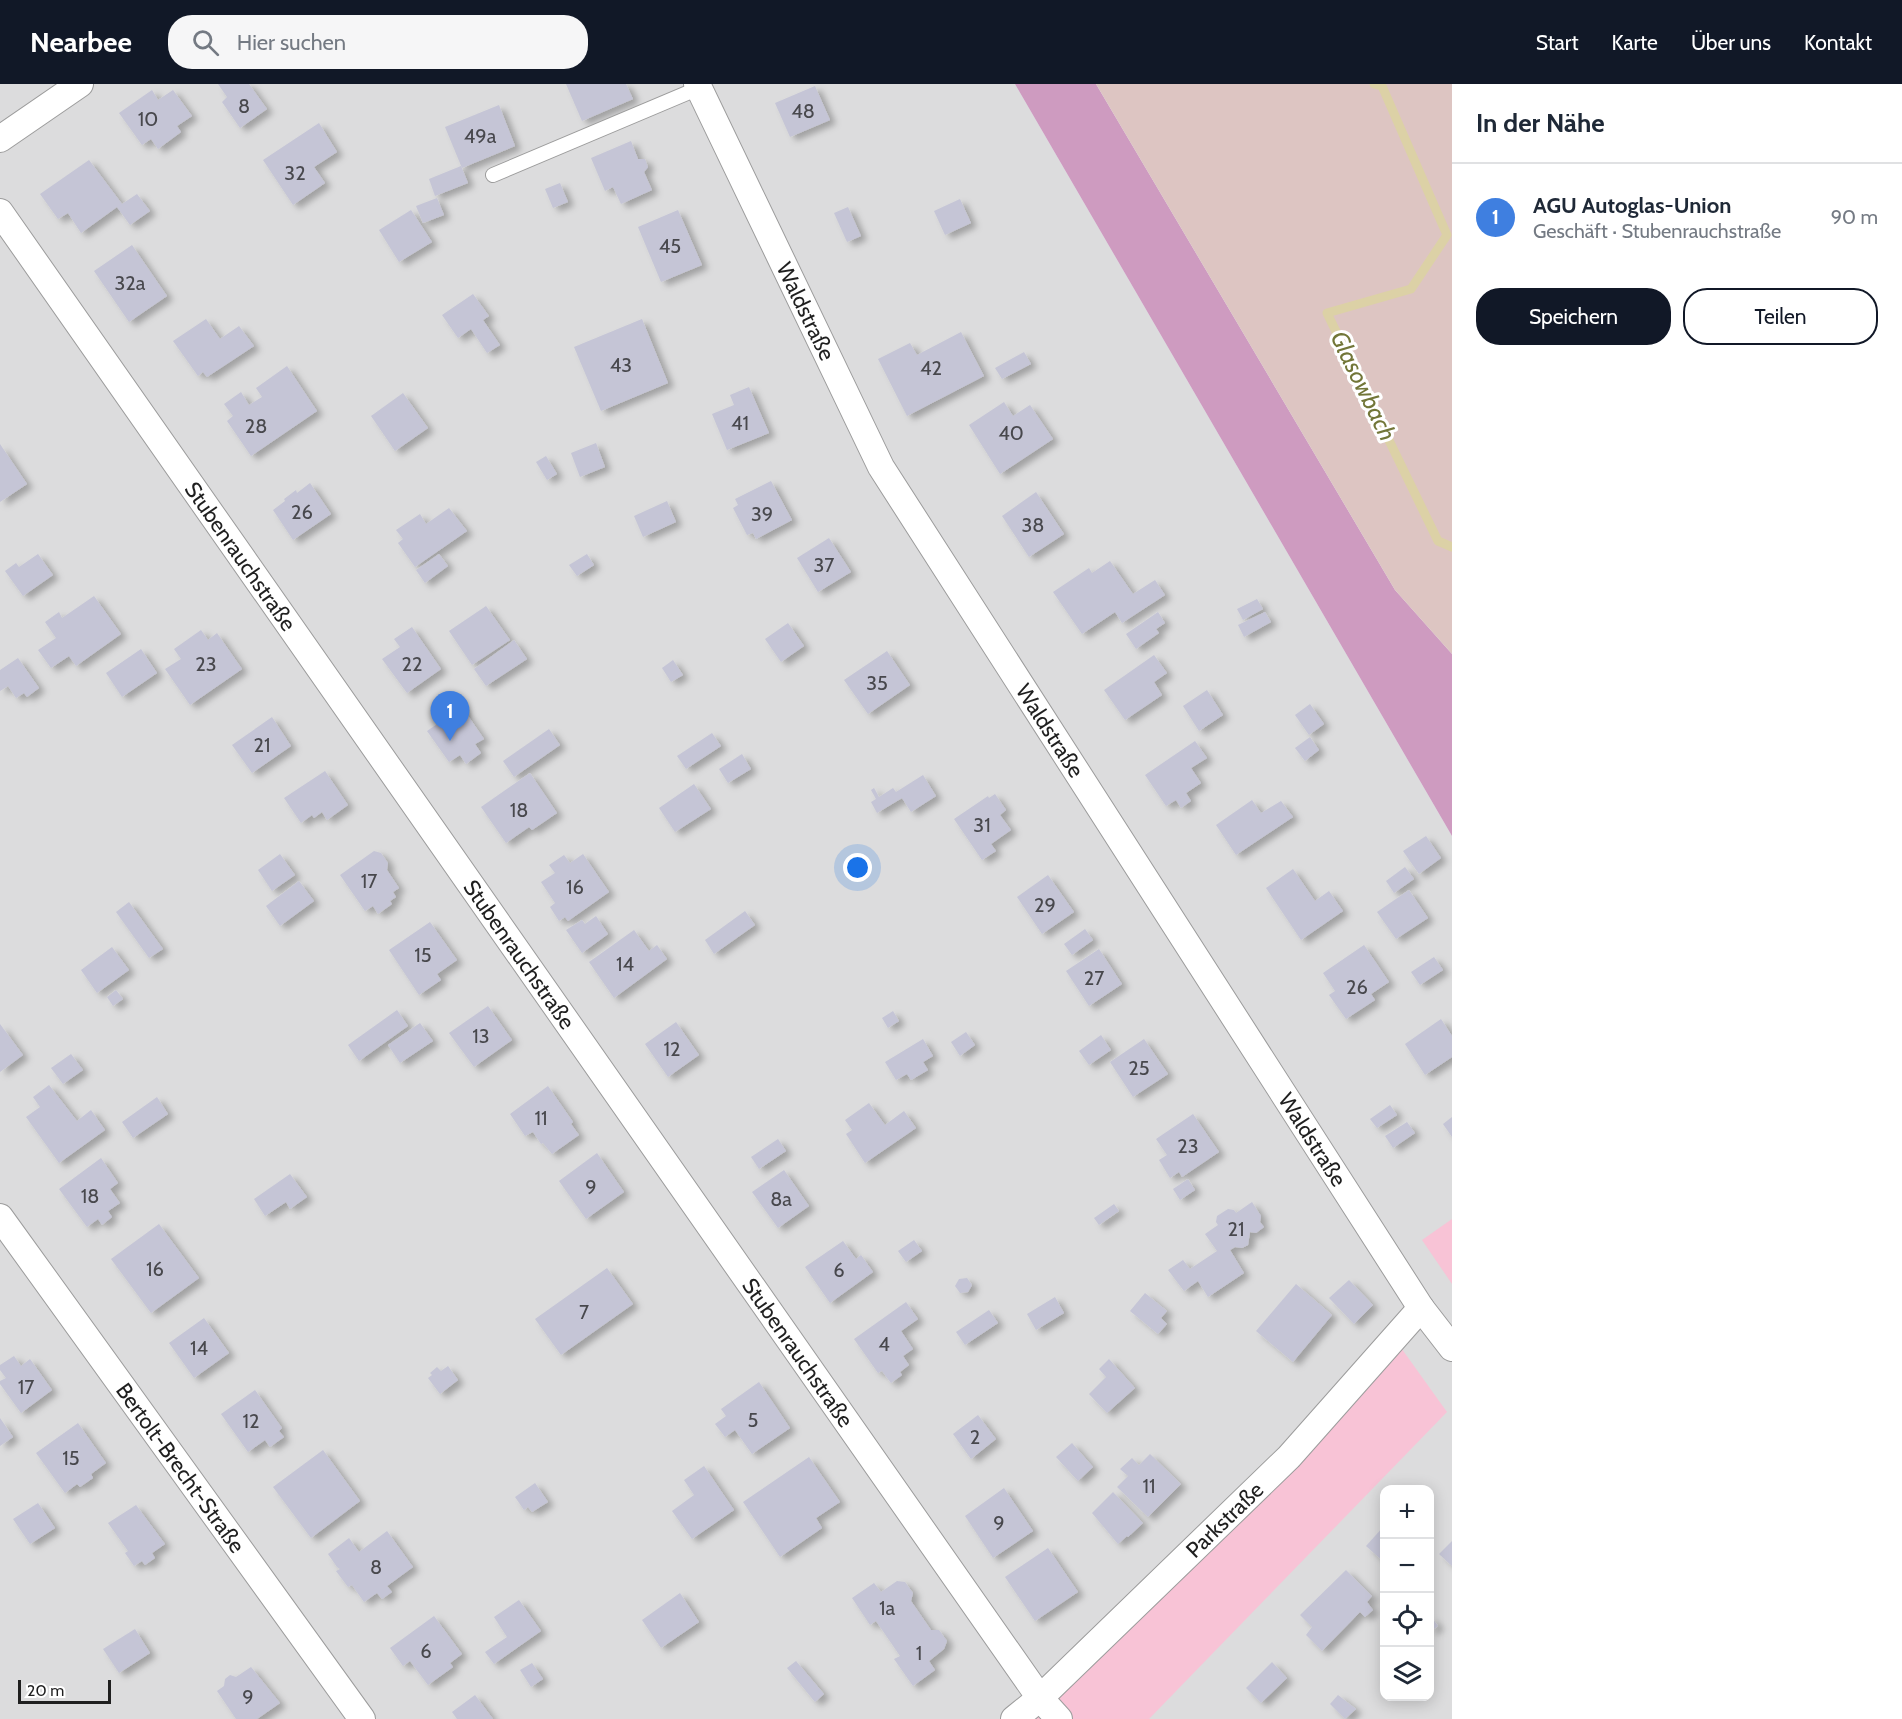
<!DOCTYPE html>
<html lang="de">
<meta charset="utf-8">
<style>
body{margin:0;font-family:Cabin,sans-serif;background:#f6f6f7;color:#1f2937}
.controls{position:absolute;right:18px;bottom:18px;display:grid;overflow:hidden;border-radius:12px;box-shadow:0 3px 15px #0003}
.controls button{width:54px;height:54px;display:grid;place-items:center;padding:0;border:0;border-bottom:2px solid #e0e1e3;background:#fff;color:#1f2937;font:30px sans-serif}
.scale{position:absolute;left:18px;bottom:15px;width:93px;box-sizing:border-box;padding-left:6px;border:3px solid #1f1f1f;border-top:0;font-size:16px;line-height:21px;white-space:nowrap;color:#1f1f1f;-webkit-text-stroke:4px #fff;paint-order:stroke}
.you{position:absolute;left:858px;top:784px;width:21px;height:21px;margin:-15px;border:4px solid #fff;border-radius:50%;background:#1a73e8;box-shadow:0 0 0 9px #1a73e833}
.badge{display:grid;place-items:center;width:39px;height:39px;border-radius:50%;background:#111827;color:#fff;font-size:20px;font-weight:700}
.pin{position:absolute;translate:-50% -50px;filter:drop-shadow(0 2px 3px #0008)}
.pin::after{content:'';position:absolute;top:32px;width:21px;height:18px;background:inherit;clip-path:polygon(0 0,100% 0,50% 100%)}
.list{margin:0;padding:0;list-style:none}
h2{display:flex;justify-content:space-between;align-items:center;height:78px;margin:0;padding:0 24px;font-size:26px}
h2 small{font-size:20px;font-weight:400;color:#747a83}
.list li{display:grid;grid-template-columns:39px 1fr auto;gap:18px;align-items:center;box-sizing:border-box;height:108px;padding:0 24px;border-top:2px solid #e0e1e3}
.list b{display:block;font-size:22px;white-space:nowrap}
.list p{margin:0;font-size:20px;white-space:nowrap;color:#747a83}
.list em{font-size:20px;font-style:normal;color:#747a83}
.actions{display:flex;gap:12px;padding:18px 24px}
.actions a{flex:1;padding:14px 0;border:2px solid #111827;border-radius:24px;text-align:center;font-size:21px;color:#111827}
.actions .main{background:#111827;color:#fff}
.icon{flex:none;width:33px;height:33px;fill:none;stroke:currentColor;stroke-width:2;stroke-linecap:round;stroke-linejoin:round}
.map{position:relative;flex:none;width:1452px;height:1635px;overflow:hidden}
header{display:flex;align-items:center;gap:36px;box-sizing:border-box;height:84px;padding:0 30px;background:#111827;color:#fff}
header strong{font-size:28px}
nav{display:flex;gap:33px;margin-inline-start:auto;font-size:21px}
.search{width:420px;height:54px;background:#f6f6f7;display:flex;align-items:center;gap:15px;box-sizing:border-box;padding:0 21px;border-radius:24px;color:#747a83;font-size:22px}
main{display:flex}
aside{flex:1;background:#fff}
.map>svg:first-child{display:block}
.residential{fill:#dcdcdd;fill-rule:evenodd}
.forest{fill:#ce9bc0}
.wetland{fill:#ddc5c2}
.park{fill:#f8c3d6}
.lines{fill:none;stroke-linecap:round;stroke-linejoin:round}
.stream{stroke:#dcd1a6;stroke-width:9}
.building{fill:#c5c5d6;filter:url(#shadow)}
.lane-casing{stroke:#9c9c9c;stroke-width:16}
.street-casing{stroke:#9c9c9c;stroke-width:28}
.lane{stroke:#fff;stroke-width:14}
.street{stroke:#fff;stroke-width:26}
.labels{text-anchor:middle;stroke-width:6;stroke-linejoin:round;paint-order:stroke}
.number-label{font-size:20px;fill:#48484d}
.street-label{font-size:22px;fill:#1f1f1f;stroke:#fff}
.water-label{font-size:24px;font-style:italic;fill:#727638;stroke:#fff}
</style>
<header>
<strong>Nearbee</strong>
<div class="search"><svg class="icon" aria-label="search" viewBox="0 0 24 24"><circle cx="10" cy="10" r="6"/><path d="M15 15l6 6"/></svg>Hier suchen</div>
<nav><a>Start</a><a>Karte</a><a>Über uns</a><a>Kontakt</a></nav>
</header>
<main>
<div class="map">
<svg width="1452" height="1635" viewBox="0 0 1452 1635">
<defs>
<filter id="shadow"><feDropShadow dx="6" dy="4" stdDeviation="3" flood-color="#0004"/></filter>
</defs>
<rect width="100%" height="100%" fill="#e7e5ef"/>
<path class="residential" d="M0,0H1015L1452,752V1635H0ZM1384,1406H1430V1612H1384Z"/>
<polygon class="forest" points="1015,0 1096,0 1395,506 1452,570 1452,752"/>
<polygon class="wetland" points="1096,0 1452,0 1452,570 1395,506"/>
<g class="park">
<polygon points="1452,1135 1452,1200 1422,1156"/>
<polygon points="1394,1254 1447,1328 1149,1635 1014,1635"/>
</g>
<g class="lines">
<polyline class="stream" points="1374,0 1382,2 1447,151 1411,205 1327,229 1438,457 1452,463"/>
</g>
<g class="building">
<polygon points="218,0 249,0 267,25 240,44 222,18 227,13"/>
<polygon points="566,0 626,0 633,15 582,37"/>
<polygon points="815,2 830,36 790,53 775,19"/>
<polygon points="152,6 158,16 173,6 192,32 177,42 181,48 158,65 151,55 142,61 119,29"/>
<polygon points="499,21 515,62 462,84 445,43"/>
<polygon points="319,39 337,68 314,83 325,99 293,121 263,76"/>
<polygon points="631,57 638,75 645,75 648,83 644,88 652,106 621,120 613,103 605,107 591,74"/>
<polygon points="89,76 122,120 137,110 150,127 130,141 117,123 81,149 68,129 58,135 40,110"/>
<polygon points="461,82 468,99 435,112 429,95"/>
<polygon points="560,99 568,118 553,124 545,105"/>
<polygon points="437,114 444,131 423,139 416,122"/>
<polygon points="960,115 971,139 945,151 934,127"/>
<polygon points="848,123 861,152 847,158 834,129"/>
<polygon points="411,126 432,158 399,178 379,146"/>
<polygon points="678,126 702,181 661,198 638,143"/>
<polygon points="132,161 167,212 129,238 94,187"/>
<polygon points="473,210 489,232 483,236 500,261 487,269 471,245 458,254 442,231"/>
<polygon points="206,235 220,255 239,242 254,262 207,293 203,288 198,292 173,257"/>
<polygon points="642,235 668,299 601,327 574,263"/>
<polygon points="961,248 984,292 907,332 878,275 910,259 917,271"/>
<polygon points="1024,268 1031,280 1002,295 995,284"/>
<polygon points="287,282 317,327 251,372 227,337 233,332 224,320 241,308 249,321 262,313 256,304"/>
<polygon points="749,303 769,349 727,366 712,330 734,321 730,311"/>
<polygon points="403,309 428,344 395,367 371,332"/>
<polygon points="1004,318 1013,332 1030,321 1053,355 1000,390 969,341"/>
<polygon points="596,359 605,383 580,393 571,369"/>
<polygon points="0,360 27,400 0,418"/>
<polygon points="546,372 557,390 547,396 536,378"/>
<polygon points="771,397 792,436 756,455 753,449 747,451 733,424 738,421 735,415"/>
<polygon points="310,399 331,430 293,456 273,426 285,417 284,415 296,406 297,409"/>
<polygon points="1036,408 1064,450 1029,473 1002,432"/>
<polygon points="667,417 676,438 643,453 634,432"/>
<polygon points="449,424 467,447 415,483 398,459 403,455 396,446 420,430 426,440"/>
<polygon points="829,454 851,488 818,508 797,474"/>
<polygon points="38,470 53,491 23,512 5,487 16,479 19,483"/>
<polygon points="439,470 448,482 425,499 416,486"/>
<polygon points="587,470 594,481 577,492 569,481"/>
<polygon points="1110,477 1133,510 1155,496 1165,511 1122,539 1115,528 1082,550 1053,508 1089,484 1092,489"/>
<polygon points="94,512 121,550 76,582 69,572 51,584 38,566 56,554 45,538 59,528 62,534"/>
<polygon points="1257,515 1263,525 1243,536 1237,525"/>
<polygon points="486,522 510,556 472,581 449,547"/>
<polygon points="1158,528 1165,539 1156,545 1159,549 1136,565 1126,550"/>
<polygon points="1265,528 1271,538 1244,553 1238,541"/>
<polygon points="788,539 804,562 781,578 765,555"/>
<polygon points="412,543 441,585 407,609 382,575 400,563 394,555"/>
<polygon points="201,546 208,556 217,549 242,585 190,621 165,585 181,575 174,565"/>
<polygon points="514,556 527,575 486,602 474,585"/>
<polygon points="141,565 157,589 122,613 106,589"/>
<polygon points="887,567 910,601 868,630 844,596"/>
<polygon points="1154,571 1167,589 1154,598 1162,611 1125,636 1104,606"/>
<polygon points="18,574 39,604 27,613 24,609 16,614 8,602 0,607 0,586"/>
<polygon points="673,576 683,591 671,598 662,584"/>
<polygon points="1207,606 1223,631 1199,647 1183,622"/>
<polygon points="1310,620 1324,640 1309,651 1295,631"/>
<polygon points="462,623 484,655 475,660 481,669 466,680 460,671 449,678 427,647"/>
<polygon points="272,633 291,662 252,689 232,661"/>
<polygon points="549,645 560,661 514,693 503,677"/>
<polygon points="712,649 721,662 686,685 677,672"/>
<polygon points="1310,653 1319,666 1305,677 1295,664"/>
<polygon points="1195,657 1207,674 1191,684 1201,699 1186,709 1191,717 1181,724 1176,716 1166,722 1145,691"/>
<polygon points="742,670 751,685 728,699 719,685"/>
<polygon points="325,687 348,721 327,736 322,728 314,734 312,731 301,739 284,714"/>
<polygon points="530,689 557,729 532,746 529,743 506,759 481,723"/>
<polygon points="923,691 936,712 911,728 902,714 877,729 871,718 876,715 871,706 874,704 879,713 893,704 896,708"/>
<polygon points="694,700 711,725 675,748 659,724"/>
<polygon points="995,710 1006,726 1000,731 1011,746 991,760 996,767 982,776 954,735 988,712 989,714"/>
<polygon points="1252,716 1261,729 1281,717 1293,733 1236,771 1216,741"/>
<polygon points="1426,752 1441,774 1419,790 1403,767"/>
<polygon points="374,767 381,769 388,779 387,786 399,804 393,808 396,813 390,817 392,820 378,830 373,822 365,827 340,791"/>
<polygon points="280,770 295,791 272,807 258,786"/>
<polygon points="583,770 609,808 568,837 565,833 559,837 550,823 555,819 541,798 555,789 549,781 564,771 570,779"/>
<polygon points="1405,783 1414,795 1394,809 1386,797"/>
<polygon points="1293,785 1315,817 1329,807 1343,827 1301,856 1266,804"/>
<polygon points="1048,791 1074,828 1042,850 1017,813"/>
<polygon points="299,797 314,817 280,842 266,822"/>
<polygon points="1409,806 1428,834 1396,855 1377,828"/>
<polygon points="129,818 163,865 149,874 116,828"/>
<polygon points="745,827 755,841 714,870 705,856"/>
<polygon points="596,832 608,850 582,869 566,846 582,836 585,840"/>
<polygon points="430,838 457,876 437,890 441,896 419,911 389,866"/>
<polygon points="1085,845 1093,856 1072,871 1064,860"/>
<polygon points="634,846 649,867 657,861 667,875 614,914 589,878"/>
<polygon points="1364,861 1389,898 1371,910 1375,916 1346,935 1329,911 1335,907 1323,889"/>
<polygon points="112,863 129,886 97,909 81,886"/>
<polygon points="1099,865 1122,900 1089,922 1066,887"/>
<polygon points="1434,873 1443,886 1420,901 1411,888"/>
<polygon points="116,906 123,915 113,922 107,913"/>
<polygon points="488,922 512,956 474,983 449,949"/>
<polygon points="397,926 408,942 359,977 348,961"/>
<polygon points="893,927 899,937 888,944 882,934"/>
<polygon points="1441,935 1452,952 1452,973 1425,991 1405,960"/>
<polygon points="676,938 699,971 668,993 645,960"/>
<polygon points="420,939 433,957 400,979 388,961"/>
<polygon points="0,940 23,971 0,988"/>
<polygon points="966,948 975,961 960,972 951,958"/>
<polygon points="1101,951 1111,966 1089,981 1079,967"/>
<polygon points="923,955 933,972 923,978 928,986 911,996 907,990 896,996 885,978"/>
<polygon points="1144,955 1168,990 1133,1013 1110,978"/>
<polygon points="71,970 83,986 63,1000 51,984"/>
<polygon points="49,1001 77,1037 91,1026 105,1046 59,1079 26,1033 40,1023 33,1013"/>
<polygon points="548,1002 573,1038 571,1040 579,1051 552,1070 543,1059 541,1060 533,1048 525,1052 510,1030"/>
<polygon points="157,1013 168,1030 133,1054 122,1038"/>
<polygon points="869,1019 885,1041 904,1027 916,1044 865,1079 846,1050 852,1046 845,1036"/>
<polygon points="1390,1021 1397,1031 1377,1044 1370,1035"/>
<polygon points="1193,1030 1219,1068 1182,1093 1179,1088 1170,1094 1159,1076 1167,1071 1156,1055"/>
<polygon points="1452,1033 1452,1053 1443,1040"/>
<polygon points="1407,1038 1415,1049 1393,1064 1385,1052"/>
<polygon points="778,1055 786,1067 759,1085 751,1073"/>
<polygon points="597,1069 624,1108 586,1135 559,1097"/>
<polygon points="101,1074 118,1099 110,1105 120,1119 108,1127 112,1133 102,1141 98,1135 87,1143 59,1105"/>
<polygon points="784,1086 809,1122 778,1144 752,1108"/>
<polygon points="290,1090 307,1113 290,1125 286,1118 265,1132 254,1115"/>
<polygon points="1188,1095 1195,1106 1180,1116 1173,1105"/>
<polygon points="1252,1118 1261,1132 1260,1138 1264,1143 1256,1149 1250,1148 1248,1161 1242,1164 1235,1163 1230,1166 1244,1189 1208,1213 1198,1197 1184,1207 1168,1186 1183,1176 1190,1185 1217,1167 1205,1150 1218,1141 1216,1138 1217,1132 1228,1125 1234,1126 1236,1129"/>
<polygon points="1114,1120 1119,1127 1099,1141 1094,1134"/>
<polygon points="159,1140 199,1194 151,1229 111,1175"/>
<polygon points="914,1156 922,1167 906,1178 898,1167"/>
<polygon points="843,1157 856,1175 861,1171 873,1188 830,1219 805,1183"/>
<polygon points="607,1184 633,1220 561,1271 535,1235"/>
<polygon points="967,1194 972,1201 968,1208 960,1209 955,1202 959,1195"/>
<polygon points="1349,1196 1373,1221 1354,1240 1329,1214"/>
<polygon points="1296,1200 1332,1231 1293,1278 1256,1247"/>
<polygon points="1145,1209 1167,1227 1161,1234 1167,1240 1158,1250 1130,1227"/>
<polygon points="1055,1213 1064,1229 1036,1246 1027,1230"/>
<polygon points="906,1218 918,1235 901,1247 913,1265 903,1272 909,1281 900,1288 902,1291 891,1299 882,1287 878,1289 854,1255"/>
<polygon points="989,1226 998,1239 965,1261 956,1248"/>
<polygon points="204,1234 229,1269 194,1294 169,1259"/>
<polygon points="14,1272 21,1282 30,1275 52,1306 21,1329 0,1300 0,1297 6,1294 0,1286 0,1281"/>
<polygon points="1109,1275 1135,1304 1107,1329 1089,1310 1106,1293 1099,1285"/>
<polygon points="448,1282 458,1296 440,1310 428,1294 432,1291 430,1289 437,1283 441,1287"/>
<polygon points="759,1298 790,1344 752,1370 735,1346 725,1353 715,1340 726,1332 721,1325"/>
<polygon points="255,1306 282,1344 279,1347 284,1353 270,1363 265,1356 248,1368 221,1330"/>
<polygon points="978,1331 996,1355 971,1375 953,1350"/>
<polygon points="0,1334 13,1353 0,1362"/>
<polygon points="78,1339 106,1379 91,1390 93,1394 80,1403 77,1400 65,1409 36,1369"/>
<polygon points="1072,1359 1093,1383 1078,1397 1056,1373"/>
<polygon points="323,1366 360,1417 311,1454 273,1403"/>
<polygon points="1150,1370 1181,1400 1148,1433 1117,1403 1128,1392 1120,1385 1132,1374 1139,1381"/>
<polygon points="809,1373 840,1418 816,1434 822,1444 780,1473 743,1418"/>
<polygon points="704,1382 734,1426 692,1455 672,1427 694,1411 684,1396"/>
<polygon points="535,1399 548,1418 532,1428 528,1423 524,1426 515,1413"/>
<polygon points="1004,1404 1033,1447 993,1474 965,1432"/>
<polygon points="1113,1408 1143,1439 1128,1453 1127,1452 1118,1460 1092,1429"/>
<polygon points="38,1419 55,1444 30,1460 13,1435"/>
<polygon points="136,1421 165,1460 152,1469 155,1474 145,1481 142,1477 134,1482 125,1469 128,1467 108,1439"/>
<polygon points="1384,1442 1384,1478 1366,1462"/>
<polygon points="387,1447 413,1483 387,1502 392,1508 382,1515 377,1509 364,1518 352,1501 348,1503 336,1487 340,1485 337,1483 328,1470 349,1454 359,1468"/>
<polygon points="1452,1457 1452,1482 1439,1470"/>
<polygon points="1048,1464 1078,1508 1035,1537 1005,1493"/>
<polygon points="1346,1486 1372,1512 1367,1518 1373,1526 1365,1533 1360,1528 1322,1567 1306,1551 1312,1543 1300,1531"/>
<polygon points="897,1497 905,1498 913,1509 911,1517 931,1546 939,1546 947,1557 944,1565 929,1577 935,1586 913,1602 894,1575 900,1572 876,1537 870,1541 852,1514 874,1499 881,1508"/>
<polygon points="680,1509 699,1538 661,1564 642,1536"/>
<polygon points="519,1516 541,1547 494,1580 485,1568 507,1553 494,1533"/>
<polygon points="1430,1531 1438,1542 1430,1548"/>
<polygon points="434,1532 462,1570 450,1579 453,1583 428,1601 410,1577 403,1582 390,1564"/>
<polygon points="135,1545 150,1569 119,1589 103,1565"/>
<polygon points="796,1577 824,1610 815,1618 787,1584"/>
<polygon points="1272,1578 1287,1594 1261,1619 1246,1604"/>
<polygon points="532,1579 543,1595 531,1603 520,1586"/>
<polygon points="251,1583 280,1619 257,1635 236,1635 217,1607 224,1602 225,1595 230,1591 236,1593"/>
<polygon points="475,1611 493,1635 457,1635 452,1628"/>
<polygon points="1338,1611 1356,1625 1345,1635 1330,1620"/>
</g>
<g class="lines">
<g class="lane-casing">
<polyline id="lane" points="493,91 699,4"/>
</g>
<g class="street-casing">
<g id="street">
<path id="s1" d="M697,0L881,383L1421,1224L1452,1264"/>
<polyline points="0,55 80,0"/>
<path id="s2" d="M0,128L1040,1614L1059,1635"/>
<path id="s3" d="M0,1133L362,1635"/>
<path id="s4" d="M1014,1635L1040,1614L1289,1373L1421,1224"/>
</g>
</g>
<use href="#lane" class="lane"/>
<use href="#street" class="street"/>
</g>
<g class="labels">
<g class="number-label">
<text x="244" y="29">8</text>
<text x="803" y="34">48</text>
<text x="148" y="42">10</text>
<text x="480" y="59">49a</text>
<text x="295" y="96">32</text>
<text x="670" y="169">45</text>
<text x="130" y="206">32a</text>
<text x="621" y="288">43</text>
<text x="931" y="291">42</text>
<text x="740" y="346">41</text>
<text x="256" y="349">28</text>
<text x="1011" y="356">40</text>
<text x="302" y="435">26</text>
<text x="762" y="437">39</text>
<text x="1033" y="448">38</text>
<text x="824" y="488">37</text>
<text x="206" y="587">23</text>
<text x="412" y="587">22</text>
<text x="877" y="606">35</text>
<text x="262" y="668">21</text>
<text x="519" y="733">18</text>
<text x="982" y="748">31</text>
<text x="369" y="804">17</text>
<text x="575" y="810">16</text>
<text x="1045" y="828">29</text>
<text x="423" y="878">15</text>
<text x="625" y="887">14</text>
<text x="1094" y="901">27</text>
<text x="1357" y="910">26</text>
<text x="481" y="959">13</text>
<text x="672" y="972">12</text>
<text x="1139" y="991">25</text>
<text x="541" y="1041">11</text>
<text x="1188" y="1069">23</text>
<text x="591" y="1110">9</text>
<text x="90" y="1119">18</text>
<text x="781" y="1122">8a</text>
<text x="1236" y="1152">21</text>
<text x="155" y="1192">16</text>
<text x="839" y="1193">6</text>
<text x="584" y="1235">7</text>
<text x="884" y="1267">4</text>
<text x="199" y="1271">14</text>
<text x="26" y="1310">17</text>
<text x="753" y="1343">5</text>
<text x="251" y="1344">12</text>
<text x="975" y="1360">2</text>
<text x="71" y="1381">15</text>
<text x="1149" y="1409">11</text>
<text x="999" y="1446">9</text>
<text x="376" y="1490">8</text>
<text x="887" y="1531">1a</text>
<text x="426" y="1574">6</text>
<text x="919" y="1576">1</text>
<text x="248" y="1620">9</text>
</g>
<g class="street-label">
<text dy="8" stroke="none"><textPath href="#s1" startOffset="252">Waldstraße</textPath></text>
<text dy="8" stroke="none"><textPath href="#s2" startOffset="420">Stubenrauchstraße</textPath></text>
<text dy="8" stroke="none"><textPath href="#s1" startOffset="738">Waldstraße</textPath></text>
<text dy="8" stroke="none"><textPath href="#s2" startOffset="906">Stubenrauchstraße</textPath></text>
<text dy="8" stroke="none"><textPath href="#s1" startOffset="1224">Waldstraße</textPath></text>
<text dy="8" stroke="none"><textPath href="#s2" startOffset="1392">Stubenrauchstraße</textPath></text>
<text dy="8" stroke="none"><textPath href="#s3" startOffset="309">Bertolt-Brecht-Straße</textPath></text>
<text dy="8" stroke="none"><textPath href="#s4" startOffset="290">Parkstraße</textPath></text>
</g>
<g class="water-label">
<text transform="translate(1363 302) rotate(64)" y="8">Glasowbach</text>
</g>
</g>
</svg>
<div class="controls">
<button>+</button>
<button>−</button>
<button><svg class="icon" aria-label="locate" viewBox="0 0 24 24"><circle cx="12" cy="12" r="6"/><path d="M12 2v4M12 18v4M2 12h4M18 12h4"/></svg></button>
<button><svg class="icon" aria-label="layers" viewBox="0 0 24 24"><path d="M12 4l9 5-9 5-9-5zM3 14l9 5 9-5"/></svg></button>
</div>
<div class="scale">20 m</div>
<div class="you"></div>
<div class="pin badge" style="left:450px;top:657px;background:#3f7fe0">1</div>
</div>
<aside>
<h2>In der Nähe<small></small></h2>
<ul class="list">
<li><span class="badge" style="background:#3f7fe0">1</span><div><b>AGU Autoglas-Union</b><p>Geschäft · Stubenrauchstraße</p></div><em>90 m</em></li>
</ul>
<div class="actions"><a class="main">Speichern</a><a>Teilen</a></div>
</aside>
</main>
